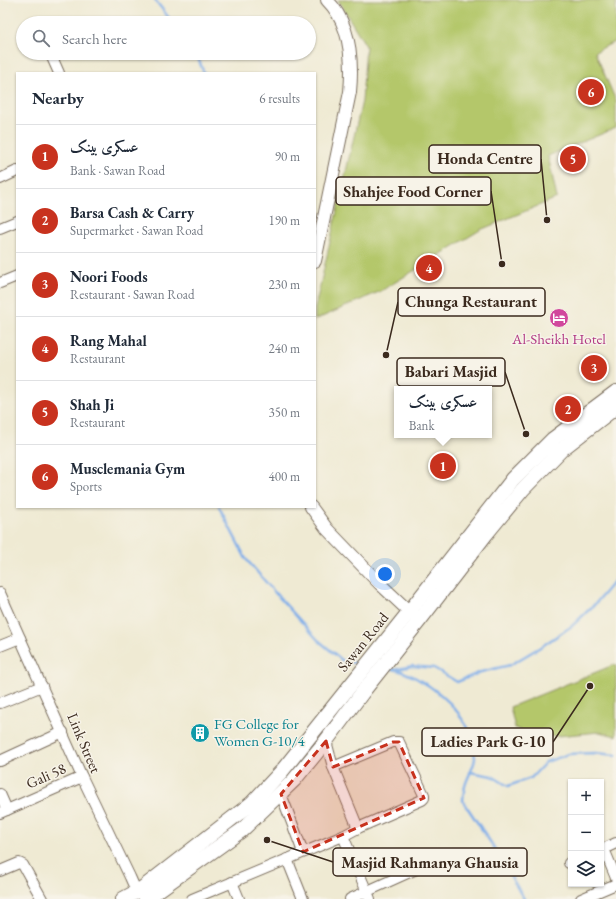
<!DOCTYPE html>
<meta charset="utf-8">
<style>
body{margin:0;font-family:"EB Garamond",Amiri,serif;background:#f6f6f7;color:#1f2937}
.controls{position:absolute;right:12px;bottom:12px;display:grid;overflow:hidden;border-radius:0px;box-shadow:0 1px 3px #0004}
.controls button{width:36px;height:36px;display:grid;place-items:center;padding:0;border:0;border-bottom:1px solid #e0e1e3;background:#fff;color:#1f2937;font:20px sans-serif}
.you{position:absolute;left:385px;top:574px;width:14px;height:14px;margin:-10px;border:3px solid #fff;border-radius:50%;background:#1a73e8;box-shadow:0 0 0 6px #1a73e833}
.badge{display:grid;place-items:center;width:26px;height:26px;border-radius:50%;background:#c8321e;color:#fff;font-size:13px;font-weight:700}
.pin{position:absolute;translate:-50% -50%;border:2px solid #fff;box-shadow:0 1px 4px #0006}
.popup{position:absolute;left:394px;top:386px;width:98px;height:52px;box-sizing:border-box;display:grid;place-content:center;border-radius:0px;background:#fff;filter:drop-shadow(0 1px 3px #0005);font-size:13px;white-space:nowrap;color:#747a83}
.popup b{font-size:15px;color:#1f2937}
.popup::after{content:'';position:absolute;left:50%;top:100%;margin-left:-8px;border:8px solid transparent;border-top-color:#fff}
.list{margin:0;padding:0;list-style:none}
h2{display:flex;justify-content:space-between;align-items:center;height:52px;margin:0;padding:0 16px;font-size:17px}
h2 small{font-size:13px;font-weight:400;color:#747a83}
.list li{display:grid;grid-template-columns:26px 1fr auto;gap:12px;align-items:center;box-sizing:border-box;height:64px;padding:0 16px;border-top:1px solid #e0e1e3}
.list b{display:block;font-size:15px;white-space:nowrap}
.list p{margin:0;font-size:13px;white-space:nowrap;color:#747a83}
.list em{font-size:13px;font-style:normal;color:#747a83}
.icon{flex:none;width:22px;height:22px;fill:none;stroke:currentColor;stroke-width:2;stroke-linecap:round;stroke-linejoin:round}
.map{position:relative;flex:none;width:616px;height:899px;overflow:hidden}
.search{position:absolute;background:#fff;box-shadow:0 1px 3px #0004;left:16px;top:16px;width:300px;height:44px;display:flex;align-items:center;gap:10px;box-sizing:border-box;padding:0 14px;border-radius:22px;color:#747a83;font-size:15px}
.panel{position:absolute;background:#fff;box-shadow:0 1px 3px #0004;left:16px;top:72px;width:300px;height:436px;border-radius:0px}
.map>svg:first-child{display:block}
.green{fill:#b4c76b;stroke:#787844}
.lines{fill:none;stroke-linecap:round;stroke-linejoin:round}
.stream{stroke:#7faee9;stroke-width:2.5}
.minor-casing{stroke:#7a6d5d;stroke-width:12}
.tertiary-casing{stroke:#7a6d5d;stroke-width:14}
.secondary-casing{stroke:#7a6d5d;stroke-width:16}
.minor{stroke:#fff;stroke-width:10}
.tertiary{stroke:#fff;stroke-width:12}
.secondary{stroke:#fff;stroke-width:14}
.marked{fill:#c8321e;fill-opacity:0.2;stroke:#c8321e;stroke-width:3;stroke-dasharray:8 5;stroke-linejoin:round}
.labels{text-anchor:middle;stroke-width:3;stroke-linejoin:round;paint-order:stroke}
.hotel-label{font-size:15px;fill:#b23c85;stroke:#f7f3e8}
.street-label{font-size:15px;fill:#3b2a1e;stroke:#f7f3e8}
.culture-label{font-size:15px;fill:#0d838f;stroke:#f7f3e8;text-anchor:start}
.leader{fill:none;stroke:#3b2a1e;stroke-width:1.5}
.callout-dot{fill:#3b2a1e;stroke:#f7f3e8;stroke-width:1.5}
.callout{fill:#f7f3e8;stroke:#3b2a1e;stroke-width:1.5}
.callout-label{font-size:16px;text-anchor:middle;font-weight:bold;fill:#3b2a1e}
</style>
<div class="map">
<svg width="616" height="899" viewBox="0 0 616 899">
<rect width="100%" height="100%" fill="#f7f3e8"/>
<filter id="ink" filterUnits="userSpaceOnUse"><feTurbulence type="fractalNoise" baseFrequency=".025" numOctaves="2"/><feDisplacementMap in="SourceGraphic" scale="8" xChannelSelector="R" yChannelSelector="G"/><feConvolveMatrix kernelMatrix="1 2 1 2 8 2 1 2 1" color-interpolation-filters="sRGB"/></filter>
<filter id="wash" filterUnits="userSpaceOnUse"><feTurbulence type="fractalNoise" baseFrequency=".012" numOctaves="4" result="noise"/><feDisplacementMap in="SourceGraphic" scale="16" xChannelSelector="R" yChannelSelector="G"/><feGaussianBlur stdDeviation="0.9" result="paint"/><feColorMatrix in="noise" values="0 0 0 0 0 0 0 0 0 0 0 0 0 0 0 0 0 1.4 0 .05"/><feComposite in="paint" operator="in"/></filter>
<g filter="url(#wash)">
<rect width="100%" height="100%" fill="#efead3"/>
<g class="green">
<polygon points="338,0 616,0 616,41 595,52 616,101 616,128 548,156 557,198 480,230 381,291 315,320 315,308 362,101 366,46"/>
<polygon points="616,664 616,736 599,732 536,738 515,728 510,707"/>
</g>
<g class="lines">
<g class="stream">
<polyline points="155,0 173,23"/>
<polyline points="196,53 204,73"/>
<polyline points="219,507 246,559 276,594 318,640 343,661 361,664"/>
<path d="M387,668C398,669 406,673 416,678C447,695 472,721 475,758C475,765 467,778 465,786C464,791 463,797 463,801L493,846L524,899"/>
<polyline points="398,669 412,666 434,668 457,682 481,672 510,665 542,646 572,626 596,603 616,579"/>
<polyline points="470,772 492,776 508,786 531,778 546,762 569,754 595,753 616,755"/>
</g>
</g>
</g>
<g filter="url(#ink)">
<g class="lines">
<g class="minor-casing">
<g id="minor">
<polyline points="51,55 59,73"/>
<polyline points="0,179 17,171"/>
<polyline points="0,228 17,221"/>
<polyline points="0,283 17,276"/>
<polyline points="0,593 82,777 130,877 134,886 144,892"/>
<polyline points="0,646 20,638"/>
<polyline points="0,703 42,686"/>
<polyline points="326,741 333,767 358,828"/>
<polyline points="0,761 63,732"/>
<polyline points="0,794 7,810"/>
<polyline points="281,794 303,852"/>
<polyline points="0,813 82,777"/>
<polyline points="343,836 370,899"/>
<polyline points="604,849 616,878"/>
<polyline points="601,850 616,843"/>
<polyline points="287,859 303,899"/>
<polyline points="569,863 571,862"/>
<polyline points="0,871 19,863 23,865 42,899"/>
<polyline points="232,882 239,899"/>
<polyline points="192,899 343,836 358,828 422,800 424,798 424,795 399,742 393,742 333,767"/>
<polyline points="350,899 423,866"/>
<polyline points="581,899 616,884"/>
</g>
</g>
<g class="tertiary-casing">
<g id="tertiary">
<path d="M315,261L350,92C353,60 351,24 327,0"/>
<polyline points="311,507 327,529 380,584 415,617"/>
</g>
</g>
<g class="secondary-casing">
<g id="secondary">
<polyline points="123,899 140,890 252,803 282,771 409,612 513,479 553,439 616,392"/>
<polyline points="146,899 242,830 294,780 326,741 365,689 419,621 486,534 523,489 562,449 616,407"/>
</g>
</g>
<use href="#minor" class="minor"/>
<use href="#tertiary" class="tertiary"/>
<use href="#secondary" class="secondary"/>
</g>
</g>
<path class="marked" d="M326,741L333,767L393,742H399L424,798L303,852L281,794Z"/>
<defs>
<g id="hotel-disc" transform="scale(1)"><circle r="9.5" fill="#d1479c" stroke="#f7f3e8"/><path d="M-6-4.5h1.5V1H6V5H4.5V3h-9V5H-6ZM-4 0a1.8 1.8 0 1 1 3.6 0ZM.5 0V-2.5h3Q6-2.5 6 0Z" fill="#fff"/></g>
<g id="building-disc" transform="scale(1)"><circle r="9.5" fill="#0f9aa8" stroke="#f7f3e8"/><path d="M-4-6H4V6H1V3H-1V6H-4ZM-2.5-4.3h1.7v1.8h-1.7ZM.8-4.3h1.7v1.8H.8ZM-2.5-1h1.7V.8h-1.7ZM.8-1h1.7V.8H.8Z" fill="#fff"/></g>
</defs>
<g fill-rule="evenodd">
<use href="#hotel-disc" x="559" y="318"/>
<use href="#building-disc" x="200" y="733"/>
</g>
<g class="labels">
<g class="hotel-label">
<text x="559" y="344">Al-Sheikh Hotel</text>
</g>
<g class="street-label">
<text transform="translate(363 642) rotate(-51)" y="5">Sawan Road</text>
<text transform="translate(84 743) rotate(67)" y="5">Link Street</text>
<text transform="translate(46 776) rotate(-24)" y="5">Gali 58</text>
</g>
<g class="culture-label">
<text x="214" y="729">FG College for<tspan x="214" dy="17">Women G-10/4</tspan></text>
</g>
</g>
<path class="leader" d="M547 220L541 159M502 264L491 191M386 355L398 302M526 434L505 372M590 686L553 742M267 840L333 862"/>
<g class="callout-dot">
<circle cx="547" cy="220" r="4"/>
<circle cx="502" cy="264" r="4"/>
<circle cx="386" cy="355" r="4"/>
<circle cx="526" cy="434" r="4"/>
<circle cx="590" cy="686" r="4"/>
<circle cx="267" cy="840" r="4"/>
</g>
<g class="callout">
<rect x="429" y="145" width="112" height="28" rx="4"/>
<rect x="336" y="177" width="155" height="28" rx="4"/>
<rect x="398" y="288" width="147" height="28" rx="4"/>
<rect x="397" y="358" width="108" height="28" rx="4"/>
<rect x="422" y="728" width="131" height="28" rx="4"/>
<rect x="333" y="848" width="194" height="28" rx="4"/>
</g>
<g class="callout-label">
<text x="485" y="164">Honda Centre</text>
<text x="413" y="197">Shahjee Food Corner</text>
<text x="471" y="307">Chunga Restaurant</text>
<text x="451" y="377">Babari Masjid</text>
<text x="488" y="747">Ladies Park G-10</text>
<text x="430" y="868">Masjid Rahmanya Ghausia</text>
</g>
</svg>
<div class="controls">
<button>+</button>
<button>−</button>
<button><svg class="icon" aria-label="layers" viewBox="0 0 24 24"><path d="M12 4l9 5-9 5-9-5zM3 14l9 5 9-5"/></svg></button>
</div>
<div class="you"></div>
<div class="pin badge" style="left:443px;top:466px">1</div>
<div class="popup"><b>عسکری بینک</b>Bank</div>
<div class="pin badge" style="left:568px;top:409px">2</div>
<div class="pin badge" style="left:594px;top:368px">3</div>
<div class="pin badge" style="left:429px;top:268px">4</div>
<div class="pin badge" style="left:573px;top:159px">5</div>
<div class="pin badge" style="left:591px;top:92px">6</div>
<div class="search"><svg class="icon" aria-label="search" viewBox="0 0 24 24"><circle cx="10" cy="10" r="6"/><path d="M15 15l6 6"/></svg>Search here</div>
<section class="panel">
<h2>Nearby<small>6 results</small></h2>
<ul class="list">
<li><span class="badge">1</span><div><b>عسکری بینک</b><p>Bank · Sawan Road</p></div><em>90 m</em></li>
<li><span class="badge">2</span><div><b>Barsa Cash &amp; Carry</b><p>Supermarket · Sawan Road</p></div><em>190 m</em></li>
<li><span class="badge">3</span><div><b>Noori Foods</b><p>Restaurant · Sawan Road</p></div><em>230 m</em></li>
<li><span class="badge">4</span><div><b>Rang Mahal</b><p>Restaurant</p></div><em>240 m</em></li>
<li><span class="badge">5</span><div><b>Shah Ji</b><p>Restaurant</p></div><em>350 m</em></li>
<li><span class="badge">6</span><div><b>Musclemania Gym</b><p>Sports</p></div><em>400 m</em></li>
</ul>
</section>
</div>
